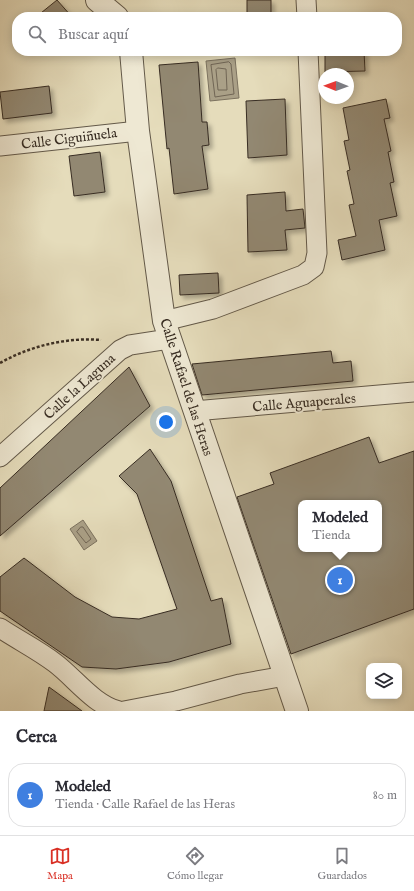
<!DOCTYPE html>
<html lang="es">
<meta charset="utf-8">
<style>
body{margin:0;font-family:"IM FELL English",serif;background:#f7f7f7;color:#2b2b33}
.controls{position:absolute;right:12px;bottom:12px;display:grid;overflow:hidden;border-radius:8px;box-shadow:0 2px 10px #0003}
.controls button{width:36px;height:36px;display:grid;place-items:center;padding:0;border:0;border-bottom:1px solid #e1e1e2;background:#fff;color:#2b2b33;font:20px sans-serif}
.compass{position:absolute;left:318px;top:68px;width:36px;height:36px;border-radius:50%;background:#fff;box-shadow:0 2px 10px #0003;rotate:271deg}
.you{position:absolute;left:166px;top:422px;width:14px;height:14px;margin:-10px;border:3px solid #fff;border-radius:50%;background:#1a73e8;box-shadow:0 0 0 6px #1a73e833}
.badge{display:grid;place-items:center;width:26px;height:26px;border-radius:50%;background:#d93025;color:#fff;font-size:13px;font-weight:700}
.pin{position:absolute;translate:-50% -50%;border:2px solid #fff;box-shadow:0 1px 4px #0006}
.popup{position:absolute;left:298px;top:500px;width:84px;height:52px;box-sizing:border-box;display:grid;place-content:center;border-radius:8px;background:#fff;filter:drop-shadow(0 1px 3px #0005);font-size:13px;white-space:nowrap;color:#7c7c81}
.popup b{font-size:15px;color:#2b2b33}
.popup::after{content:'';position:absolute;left:50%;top:100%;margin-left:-8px;border:8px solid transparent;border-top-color:#fff}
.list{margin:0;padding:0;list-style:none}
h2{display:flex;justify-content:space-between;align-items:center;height:52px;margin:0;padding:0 16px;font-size:17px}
h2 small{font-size:13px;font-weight:400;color:#7c7c81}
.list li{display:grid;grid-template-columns:26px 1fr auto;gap:12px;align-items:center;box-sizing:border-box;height:64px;margin:0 8px 8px;padding:0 8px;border:1px solid #e1e1e2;border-radius:16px}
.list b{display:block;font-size:15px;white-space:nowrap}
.list p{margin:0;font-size:13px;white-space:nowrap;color:#7c7c81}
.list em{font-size:13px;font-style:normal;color:#7c7c81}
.icon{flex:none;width:22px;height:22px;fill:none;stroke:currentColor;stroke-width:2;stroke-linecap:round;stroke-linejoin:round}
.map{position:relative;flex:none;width:414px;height:711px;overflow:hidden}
.search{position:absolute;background:#fff;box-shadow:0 2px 10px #0003;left:12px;right:12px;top:12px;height:44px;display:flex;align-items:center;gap:10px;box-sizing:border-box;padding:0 14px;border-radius:16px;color:#7c7c81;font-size:15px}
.sheet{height:124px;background:#fff}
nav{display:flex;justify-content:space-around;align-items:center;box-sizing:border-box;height:56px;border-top:1px solid #e1e1e2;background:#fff;font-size:11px;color:#7c7c81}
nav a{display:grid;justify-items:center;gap:2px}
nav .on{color:#d93025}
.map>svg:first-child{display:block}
.water{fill:#aaa087;stroke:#7c725f}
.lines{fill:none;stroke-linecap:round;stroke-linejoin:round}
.shore{stroke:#716655;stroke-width:1}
.building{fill:#928872;stroke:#382d23;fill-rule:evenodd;filter:url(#shadow)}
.minor-casing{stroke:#635949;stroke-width:21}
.tertiary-casing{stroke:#635949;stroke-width:24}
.path{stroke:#382d23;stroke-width:2.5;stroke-dasharray:3 2;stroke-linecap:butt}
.minor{stroke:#eee8d3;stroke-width:19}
.tertiary{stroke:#eee8d3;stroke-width:22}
.labels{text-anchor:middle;stroke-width:4;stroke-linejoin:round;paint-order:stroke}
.street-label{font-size:14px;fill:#382d23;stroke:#eee8d3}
</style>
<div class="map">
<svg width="414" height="711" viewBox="0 0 414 711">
<defs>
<filter id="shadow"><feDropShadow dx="3.5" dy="3.5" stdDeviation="2" flood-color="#0004"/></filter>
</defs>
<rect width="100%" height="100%" fill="#e5dcbb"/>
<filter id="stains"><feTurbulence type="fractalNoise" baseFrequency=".005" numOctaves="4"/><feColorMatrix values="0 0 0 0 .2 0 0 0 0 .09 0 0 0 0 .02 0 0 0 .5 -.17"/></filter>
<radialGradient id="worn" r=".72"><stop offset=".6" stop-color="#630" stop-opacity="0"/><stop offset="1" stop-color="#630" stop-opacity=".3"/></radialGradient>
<g class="water">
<polygon points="235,58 239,98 210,101 206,61"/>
<polygon points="83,520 97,541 84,550 70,529"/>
</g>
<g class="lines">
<g class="shore">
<polygon points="229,62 231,64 234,94 215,97 211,65"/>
<polygon points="218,68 226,69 227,90 218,90 216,70"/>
<polygon points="81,527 83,527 91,539 86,543 77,532"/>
</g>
</g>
<g class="building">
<polygon points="57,0 72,17 36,17"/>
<polygon points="247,0 271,0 271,17 247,16"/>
<polygon points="325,51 364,51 365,71 325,72"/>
<polygon points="198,62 202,122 207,122 209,145 202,146 208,189 174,194 169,148 167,149 159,65"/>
<polygon points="49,86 52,113 3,119 0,92"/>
<polygon points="285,99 287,155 248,158 246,101"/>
<polygon points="386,99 390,118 384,119 391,151 388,152 394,182 390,183 397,216 379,220 385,250 342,260 338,240 356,236 349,205 354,204 347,171 350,170 344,141 349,140 343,108"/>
<polygon points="100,152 105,192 74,196 69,156"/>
<polygon points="285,192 286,211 303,209 305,228 285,230 287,250 248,252 247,195"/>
<polygon points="218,273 219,293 180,295 179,275"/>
<polygon points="331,351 333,363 351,361 353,381 202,395 192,364"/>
<polygon points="129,367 150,406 0,536 0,488"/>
<path d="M369,437L379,463L414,451V609L291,654L237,497L274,484L270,473ZM301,503H379V549H301Z"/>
<polygon points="150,449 171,481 211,601 222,598 231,644 169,662 116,669 82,667 0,611 0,577 24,558 75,597 112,617 139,619 177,609 137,494 119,476"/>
<polygon points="49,687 82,711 44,711"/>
</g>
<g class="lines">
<g class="minor-casing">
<g id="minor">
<polyline points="306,0 307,17"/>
<polyline points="0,146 138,131"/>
<polyline points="164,321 213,309 303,275 314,267 317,253 308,51"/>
<polyline points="194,411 414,392"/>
<polyline points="0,457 120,350 130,345 169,339"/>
<path d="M0,628C18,640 38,650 55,663C75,678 94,705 119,711"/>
<polyline points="124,711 176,701 240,684 285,676"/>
</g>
</g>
<g class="tertiary-casing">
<g id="tertiary">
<polyline points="97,0 117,17"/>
<polyline points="131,51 138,131 164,321 297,711"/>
</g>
</g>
<path class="path" d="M0,363C30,346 67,337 101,340"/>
<use href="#minor" class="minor"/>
<use href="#tertiary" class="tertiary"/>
</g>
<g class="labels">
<g class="street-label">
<text transform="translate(69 138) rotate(-7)" y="5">Calle Ciguiñuela</text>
<text transform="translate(79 386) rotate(-42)" y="5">Calle la Laguna</text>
<text transform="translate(187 387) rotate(72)" y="5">Calle Rafael de las Heras</text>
<text transform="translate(304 402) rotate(-5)" y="5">Calle Aguaperales</text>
</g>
</g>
<rect width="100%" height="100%" filter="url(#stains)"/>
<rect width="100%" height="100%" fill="url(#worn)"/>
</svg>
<div class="controls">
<button><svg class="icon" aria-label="layers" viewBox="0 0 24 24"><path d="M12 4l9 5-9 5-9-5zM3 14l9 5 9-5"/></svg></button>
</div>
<svg class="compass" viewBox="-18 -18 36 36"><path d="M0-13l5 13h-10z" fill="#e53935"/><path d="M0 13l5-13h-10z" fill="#7c7c81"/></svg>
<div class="you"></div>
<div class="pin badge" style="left:340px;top:580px;background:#3f7fe0">1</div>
<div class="popup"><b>Modeled</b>Tienda</div>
<div class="search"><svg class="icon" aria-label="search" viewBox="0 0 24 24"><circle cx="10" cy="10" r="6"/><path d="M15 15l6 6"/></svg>Buscar aquí</div>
</div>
<section class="sheet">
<h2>Cerca<small></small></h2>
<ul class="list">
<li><span class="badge" style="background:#3f7fe0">1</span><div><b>Modeled</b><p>Tienda · Calle Rafael de las Heras</p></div><em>80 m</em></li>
</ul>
</section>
<nav>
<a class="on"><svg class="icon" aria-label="map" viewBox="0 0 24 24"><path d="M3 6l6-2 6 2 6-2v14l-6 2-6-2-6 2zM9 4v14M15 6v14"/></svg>Mapa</a>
<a><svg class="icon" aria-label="directions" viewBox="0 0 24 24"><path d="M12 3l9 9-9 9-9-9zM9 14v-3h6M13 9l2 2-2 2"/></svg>Cómo llegar</a>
<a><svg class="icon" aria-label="saved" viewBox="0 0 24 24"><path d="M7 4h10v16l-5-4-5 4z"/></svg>Guardados</a>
</nav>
